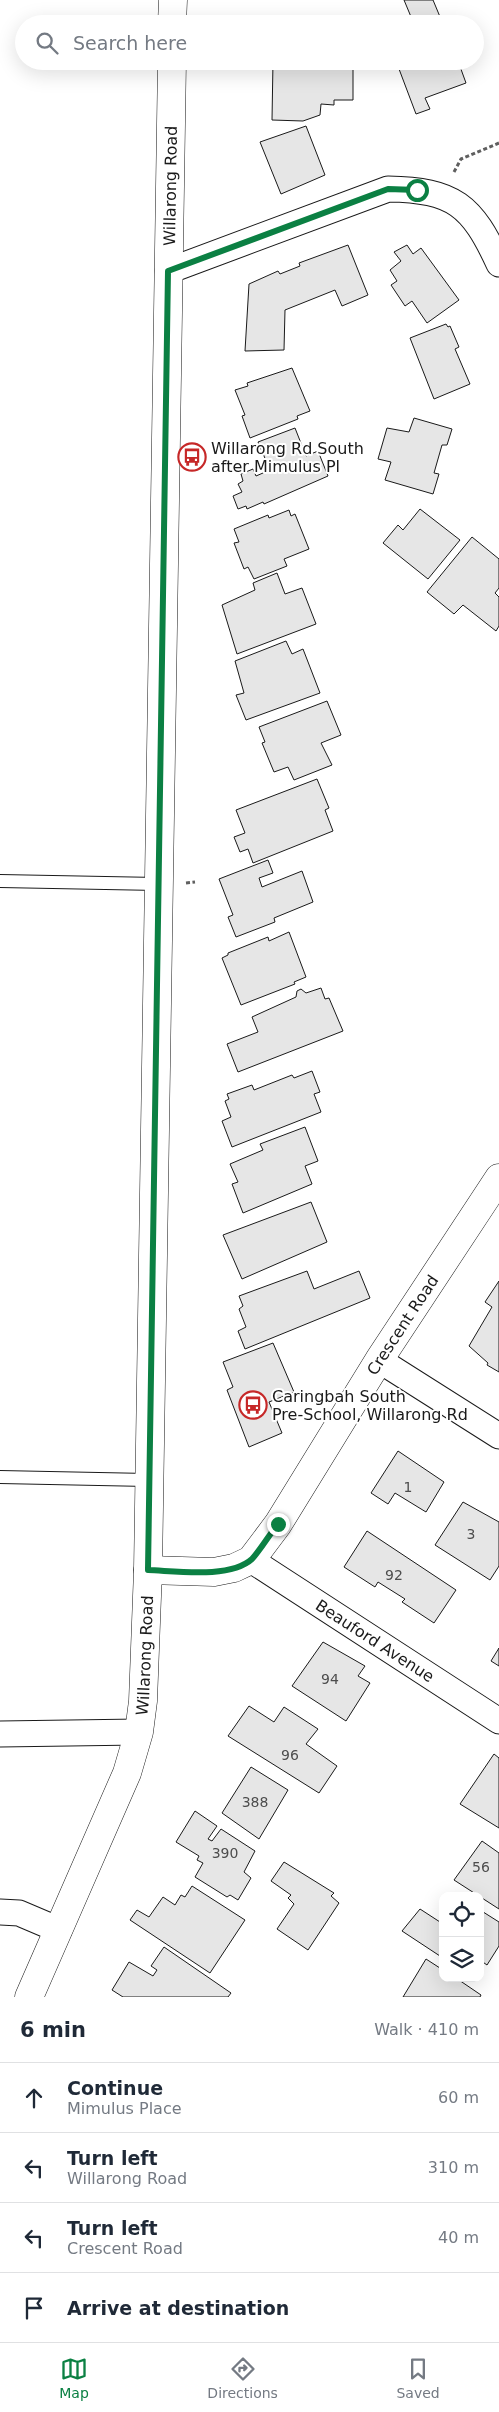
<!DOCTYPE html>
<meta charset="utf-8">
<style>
body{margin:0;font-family:"DejaVu Sans",sans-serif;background:#f2f2f3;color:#1f2937}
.controls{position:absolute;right:15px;bottom:15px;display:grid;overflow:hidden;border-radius:10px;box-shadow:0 5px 20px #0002}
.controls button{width:45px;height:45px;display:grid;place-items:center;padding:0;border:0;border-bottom:1px solid #e0e1e3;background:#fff;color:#1f2937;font:25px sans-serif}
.stop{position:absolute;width:15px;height:15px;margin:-11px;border:4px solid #0b8043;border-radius:50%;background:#fff}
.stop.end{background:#0b8043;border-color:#fff;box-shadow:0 1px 5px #0008}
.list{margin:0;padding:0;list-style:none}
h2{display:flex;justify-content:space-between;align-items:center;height:65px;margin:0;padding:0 20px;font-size:21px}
h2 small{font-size:16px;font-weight:400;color:#747a83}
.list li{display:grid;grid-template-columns:32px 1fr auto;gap:15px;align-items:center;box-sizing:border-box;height:70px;padding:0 20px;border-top:1px solid #e0e1e3}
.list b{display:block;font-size:19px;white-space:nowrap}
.list p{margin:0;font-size:16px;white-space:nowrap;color:#747a83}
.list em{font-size:16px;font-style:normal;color:#747a83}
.icon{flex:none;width:28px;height:28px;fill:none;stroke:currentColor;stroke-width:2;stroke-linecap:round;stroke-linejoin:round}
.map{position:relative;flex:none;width:499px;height:1997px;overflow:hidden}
.search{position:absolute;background:#fff;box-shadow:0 5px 20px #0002;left:15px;right:15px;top:15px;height:55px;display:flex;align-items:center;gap:12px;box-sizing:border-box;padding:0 18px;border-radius:28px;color:#747a83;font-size:19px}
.sheet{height:345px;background:#fff}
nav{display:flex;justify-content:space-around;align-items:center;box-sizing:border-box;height:70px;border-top:1px solid #e0e1e3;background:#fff;font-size:14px;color:#747a83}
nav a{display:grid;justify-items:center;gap:2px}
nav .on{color:#0b8043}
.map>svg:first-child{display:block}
.building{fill:#e6e6e6;stroke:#1a1a1a}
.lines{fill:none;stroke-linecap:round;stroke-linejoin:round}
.service-casing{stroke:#1a1a1a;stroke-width:14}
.minor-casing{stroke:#1a1a1a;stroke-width:27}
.tertiary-casing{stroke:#1a1a1a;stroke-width:29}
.path{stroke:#5f5f5f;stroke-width:3;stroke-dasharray:4 2.5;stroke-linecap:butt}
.service{stroke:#fff;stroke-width:12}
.minor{stroke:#fff;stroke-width:25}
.tertiary{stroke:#fff;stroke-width:28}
.route{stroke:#0b8043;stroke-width:6}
.labels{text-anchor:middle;stroke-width:4;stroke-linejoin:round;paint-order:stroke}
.number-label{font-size:14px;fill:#4d4d4d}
.street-label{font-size:16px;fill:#1a1a1a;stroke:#fff}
.poi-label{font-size:16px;fill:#1a1a1a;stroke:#fff;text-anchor:start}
</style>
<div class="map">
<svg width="499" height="1997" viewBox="0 0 499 1997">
<rect width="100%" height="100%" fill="#fff"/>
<g class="building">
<polygon points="404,0 433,0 443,24 414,24"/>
<polygon points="273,61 353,61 353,100 334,100 334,105 321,104 320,115 303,121 272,120"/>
<polygon points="396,61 458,61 466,83 425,98 430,109 416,114"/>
<polygon points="306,126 325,175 281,194 260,142"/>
<polygon points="348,245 368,295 342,306 335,290 285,310 284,350 245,351 249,284 278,271 280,274 300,266 299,263"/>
<polygon points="407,245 413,254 421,248 459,300 427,323 412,301 405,306 391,285 397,281 390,270 401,261 394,252"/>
<polygon points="446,324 448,327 450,326 459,347 455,349 470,384 434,399 410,338"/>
<polygon points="292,368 310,411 297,416 298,419 250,438 242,416 245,415 235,390 248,386 247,383"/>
<polygon points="414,418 452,429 447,445 442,445 434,473 439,474 433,494 385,480 391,462 378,459 387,428 409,432"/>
<polygon points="295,428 306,456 318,451 328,476 264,504 263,502 247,509 246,506 238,509 233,496 242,492 238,484 243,481 241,474 253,469 256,476 270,470 258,442"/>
<polygon points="420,509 460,540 428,579 383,543 398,525 403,530"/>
<polygon points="289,510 291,516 295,514 309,549 284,559 287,566 254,579 248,567 244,569 234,543 239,542 234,529 268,515 269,518"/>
<polygon points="472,537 499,559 499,588 495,593 499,597 499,626 496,631 463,605 454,614 427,592"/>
<polygon points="277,573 285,594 302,588 316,624 237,654 222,605 255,590 253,583"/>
<polygon points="286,641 292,654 303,649 320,693 246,720 236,695 244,693 235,661"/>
<polygon points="327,701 341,735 321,743 332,765 294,780 288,767 274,772 262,743 265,742 259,727"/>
<polygon points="317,779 329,808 325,810 333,831 253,863 248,849 240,852 234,837 245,833 236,810"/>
<polygon points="268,860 273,873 259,878 262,887 302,871 313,902 274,918 275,922 236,937 228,917 233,915 219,879"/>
<polygon points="289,932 306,977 294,982 295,984 241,1005 222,958 228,955 228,953 268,937 269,941"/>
<polygon points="321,988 325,999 329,998 343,1031 238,1072 227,1044 258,1032 252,1017 296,997 297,991 301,989 306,993"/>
<polygon points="312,1071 320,1092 314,1094 321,1112 232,1147 222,1121 231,1117 225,1101 229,1099 227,1094 252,1085 254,1090 292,1075 294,1078"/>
<polygon points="305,1127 318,1161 305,1166 312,1184 243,1213 232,1184 238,1182 230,1164 263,1150 260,1144"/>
<polygon points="311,1202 327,1242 242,1279 223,1235"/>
<polygon points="307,1271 314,1289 359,1271 370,1298 245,1349 238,1331 246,1327 239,1309 243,1306 239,1296"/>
<polygon points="499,1281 499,1372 487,1365 488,1363 469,1346 492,1307 485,1302"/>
<polygon points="273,1343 294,1392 269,1402 282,1433 249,1447 227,1390 233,1387 223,1362"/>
<polygon points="398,1451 444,1482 426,1512 395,1493 388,1504 371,1493"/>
<polygon points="463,1502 499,1522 499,1566 490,1580 435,1545"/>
<polygon points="367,1531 456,1590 434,1623 402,1602 405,1599 378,1582 375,1587 344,1567"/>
<polygon points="323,1642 365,1666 358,1676 370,1683 346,1721 292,1686"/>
<polygon points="499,1648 499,1666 491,1661"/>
<polygon points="249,1706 274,1722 284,1707 318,1729 306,1744 337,1766 319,1793 228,1736"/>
<polygon points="494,1754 499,1758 499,1828 460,1804"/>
<polygon points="251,1767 288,1790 259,1839 222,1813"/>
<polygon points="195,1811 217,1826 208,1839 212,1841 221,1829 255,1851 244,1872 251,1878 238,1900 230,1895 227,1897 195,1877 203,1863 197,1860 199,1856 176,1842"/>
<polygon points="482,1841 499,1853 499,1909 454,1880"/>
<polygon points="284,1862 334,1893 331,1896 339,1903 308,1950 277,1929 294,1904 288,1898 291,1895 271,1881"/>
<polygon points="192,1886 245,1920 210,1973 130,1920 137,1910 149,1917 163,1897 175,1905 181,1895 185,1897"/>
<polygon points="420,1909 440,1922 443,1918 443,1958 402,1931"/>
<polygon points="480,1910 499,1922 499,1946 487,1965 480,1960"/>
<polygon points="164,1947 231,1993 228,1997 123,1997 112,1990 129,1962 153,1976 157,1970 151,1966"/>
<polygon points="426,1959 443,1970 443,1978 456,1978 481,1995 480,1997 403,1997"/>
</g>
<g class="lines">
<g class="service-casing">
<g id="service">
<polyline points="0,881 158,884"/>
<polyline points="0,1477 148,1480"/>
</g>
</g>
<g class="minor-casing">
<g id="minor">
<path d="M168,271L388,189C454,190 472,205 499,264"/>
<polyline points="379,1360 499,1436"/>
<path id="s1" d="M251,1560L499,1721"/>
<polyline points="0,1734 139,1732"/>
<polyline points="0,1912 19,1913 59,1930"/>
</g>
</g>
<g class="tertiary-casing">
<g id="tertiary">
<polyline points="172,24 173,0"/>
<path id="s2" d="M148,1570L214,1572L234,1568L251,1560L278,1524L379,1360L499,1178"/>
<path id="s3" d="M29,1997L127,1773L139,1732L143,1701L148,1570L172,61"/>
</g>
</g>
<g class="path">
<polyline points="454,172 461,159 499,143"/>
<polyline points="186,883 195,882"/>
</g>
<use href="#service" class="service"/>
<use href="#minor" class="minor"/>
<use href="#tertiary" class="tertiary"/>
</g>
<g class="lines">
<path class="route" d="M278,1524C269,1535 261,1549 252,1559C230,1579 176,1571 148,1570L168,271L388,189L417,190"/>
</g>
<defs>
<g id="bus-ring" transform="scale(1.4375)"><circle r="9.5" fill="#fff" stroke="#c62828" stroke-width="1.5"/><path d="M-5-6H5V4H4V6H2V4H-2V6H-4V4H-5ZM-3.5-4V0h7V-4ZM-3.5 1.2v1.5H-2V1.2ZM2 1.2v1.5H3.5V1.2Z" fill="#c62828"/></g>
</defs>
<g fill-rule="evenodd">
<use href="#bus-ring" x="192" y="457"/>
<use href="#bus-ring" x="253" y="1405"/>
</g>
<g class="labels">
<g class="number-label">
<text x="408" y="1492">1</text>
<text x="471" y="1539">3</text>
<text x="394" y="1580">92</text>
<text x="330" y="1684">94</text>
<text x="290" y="1760">96</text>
<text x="255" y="1807">388</text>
<text x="225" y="1858">390</text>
<text x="481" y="1872">56</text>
</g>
<g class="street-label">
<text dy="6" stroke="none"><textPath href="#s3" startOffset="1834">Willarong Road</textPath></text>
<text dy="6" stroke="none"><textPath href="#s2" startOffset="385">Crescent Road</textPath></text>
<text dy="6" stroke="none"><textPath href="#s1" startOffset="148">Beauford Avenue</textPath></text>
<text dy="6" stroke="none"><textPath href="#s3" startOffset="364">Willarong Road</textPath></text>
</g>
<g class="poi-label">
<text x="211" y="454">Willarong Rd South<tspan x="211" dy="18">after Mimulus Pl</tspan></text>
<text x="272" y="1402">Caringbah South<tspan x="272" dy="18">Pre-School, Willarong Rd</tspan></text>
</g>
</g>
</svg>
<div class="controls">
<button><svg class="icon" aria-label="locate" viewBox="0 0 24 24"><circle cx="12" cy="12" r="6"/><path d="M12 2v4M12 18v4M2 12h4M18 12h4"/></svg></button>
<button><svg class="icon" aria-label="layers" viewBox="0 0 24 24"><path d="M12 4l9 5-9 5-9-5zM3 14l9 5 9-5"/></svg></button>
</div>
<div class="stop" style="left:417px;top:190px"></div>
<div class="stop end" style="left:278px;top:1524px"></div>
<div class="search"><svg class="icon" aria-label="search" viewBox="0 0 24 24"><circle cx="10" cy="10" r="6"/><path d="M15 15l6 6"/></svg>Search here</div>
</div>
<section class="sheet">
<h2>6 min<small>Walk · 410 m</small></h2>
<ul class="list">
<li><svg class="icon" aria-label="ahead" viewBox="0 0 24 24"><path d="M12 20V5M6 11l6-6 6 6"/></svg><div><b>Continue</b><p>Mimulus Place</p></div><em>60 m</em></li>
<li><svg class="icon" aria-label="left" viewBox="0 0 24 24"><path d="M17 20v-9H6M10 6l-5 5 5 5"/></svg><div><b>Turn left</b><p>Willarong Road</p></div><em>310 m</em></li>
<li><svg class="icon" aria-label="left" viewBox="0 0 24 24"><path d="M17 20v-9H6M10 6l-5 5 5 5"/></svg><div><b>Turn left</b><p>Crescent Road</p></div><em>40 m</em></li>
<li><svg class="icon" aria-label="arrive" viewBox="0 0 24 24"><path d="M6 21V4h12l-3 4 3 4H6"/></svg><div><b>Arrive at destination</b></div></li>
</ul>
</section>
<nav>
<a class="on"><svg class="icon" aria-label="map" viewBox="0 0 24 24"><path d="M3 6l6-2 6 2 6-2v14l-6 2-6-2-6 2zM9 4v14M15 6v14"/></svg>Map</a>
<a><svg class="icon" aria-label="directions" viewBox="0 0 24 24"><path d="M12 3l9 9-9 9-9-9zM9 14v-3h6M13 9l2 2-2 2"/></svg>Directions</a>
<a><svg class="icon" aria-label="saved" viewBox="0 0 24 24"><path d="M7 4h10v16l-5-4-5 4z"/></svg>Saved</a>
</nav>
